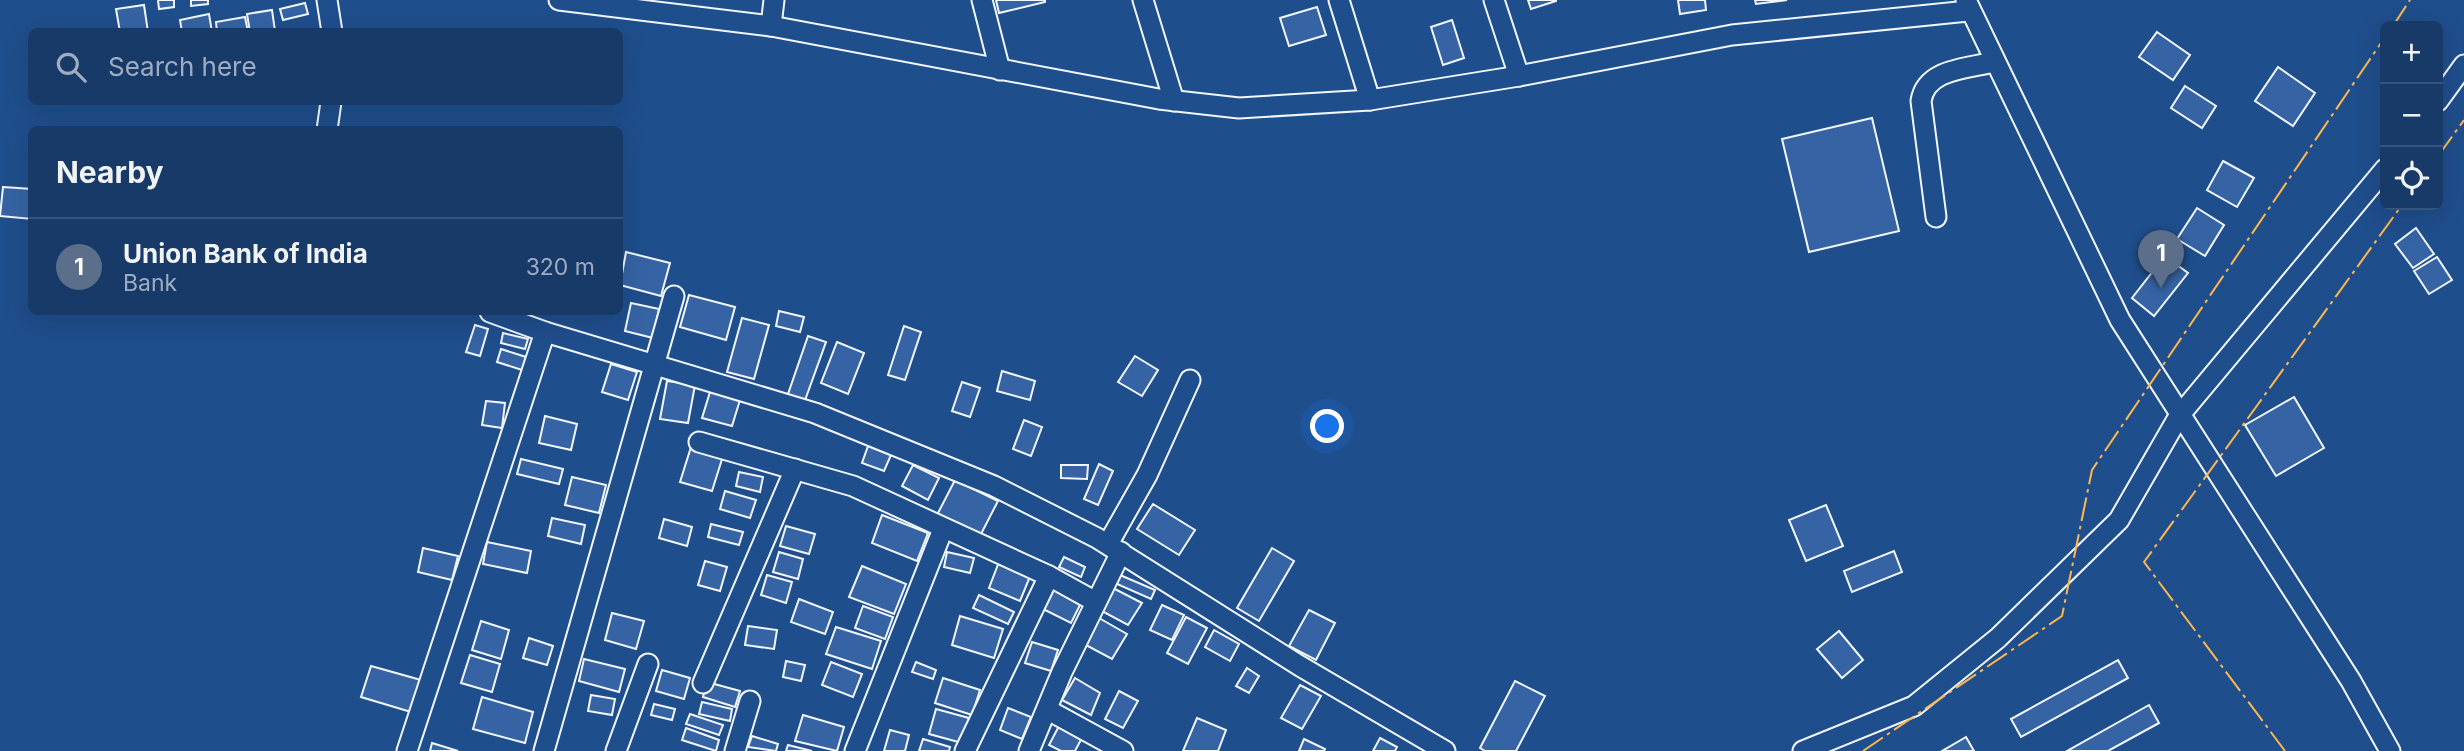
<!DOCTYPE html>
<meta charset="utf-8">
<style>
body{margin:0;font-family:Inter,sans-serif;background:#244571;color:#f1f3f6}
.controls{position:absolute;right:21px;top:21px;display:grid;overflow:hidden;border-radius:10px;box-shadow:0 7px 28px #0002}
.controls button{width:63px;height:63px;display:grid;place-items:center;padding:0;border:0;border-bottom:2px solid #36547d;background:#173a69;color:#f1f3f6;font:35px sans-serif}
.you{position:absolute;left:1328px;top:427px;width:24px;height:24px;margin:-18px;border:5px solid #fff;border-radius:50%;background:#1a73e8;box-shadow:0 0 0 10px #1a73e833}
.badge{display:grid;place-items:center;width:46px;height:46px;border-radius:50%;background:#d6ab8b;color:#fff;font-size:23px;font-weight:700}
.pin{position:absolute;translate:-50% -58px;filter:drop-shadow(0 2px 4px #0008)}
.pin::after{content:'';position:absolute;top:37px;width:24px;height:21px;background:inherit;clip-path:polygon(0 0,100% 0,50% 100%)}
.list{margin:0;padding:0;list-style:none}
h2{display:flex;justify-content:space-between;align-items:center;height:91px;margin:0;padding:0 28px;font-size:30px}
h2 small{font-size:23px;font-weight:400;color:#9eadc0}
.list li{display:grid;grid-template-columns:46px 1fr auto;gap:21px;align-items:center;box-sizing:border-box;height:98px;padding:0 28px;border-top:2px solid #36547d}
.list b{display:block;font-size:26px;white-space:nowrap}
.list p{margin:0;font-size:23px;white-space:nowrap;color:#9eadc0}
.list em{font-size:23px;font-style:normal;color:#9eadc0}
.icon{flex:none;width:38px;height:38px;fill:none;stroke:currentColor;stroke-width:2;stroke-linecap:round;stroke-linejoin:round}
.map{position:relative;flex:none;width:2464px;height:751px;overflow:hidden}
.search{position:absolute;background:#173a69;box-shadow:0 7px 28px #0002;left:28px;top:28px;width:595px;height:77px;display:flex;align-items:center;gap:18px;box-sizing:border-box;padding:0 24px;border-radius:10px;color:#9eadc0;font-size:26px}
.panel{position:absolute;background:#173a69;box-shadow:0 7px 28px #0002;left:28px;top:126px;width:595px;height:189px;border-radius:10px}
.map>svg:first-child{display:block}
.building{fill:#3563a3;stroke:#f2f6ff;stroke-width:2}
.lines{fill:none;stroke-linecap:round;stroke-linejoin:round}
.minor-casing{stroke:#f2f6ff;stroke-width:23}
.minor{stroke:#1f4e8c;stroke-width:19}
.power{stroke:#ffb74d;stroke-width:2;stroke-dasharray:24 5 3.5 5;stroke-linecap:butt}
</style>
<div class="map">
<svg width="2464" height="751" viewBox="0 0 2464 751">
<rect width="100%" height="100%" fill="#1f4e8c"/>
<g class="building">
<polygon points="158,0 174,0 174,7 159,9"/>
<polygon points="191,0 208,0 208,4 191,6"/>
<polygon points="996,0 1045,0 1045,2 999,13"/>
<polygon points="1528,0 1556,0 1556,1 1531,9"/>
<polygon points="1678,0 1705,0 1706,10 1680,14"/>
<polygon points="1755,0 1787,0 1756,4"/>
<polygon points="305,3 308,14 283,20 280,9"/>
<polygon points="144,5 148,32 120,32 116,9"/>
<polygon points="1317,7 1326,35 1289,46 1280,18"/>
<polygon points="272,10 275,31 250,32 247,14"/>
<polygon points="209,14 212,32 182,32 180,20"/>
<polygon points="245,17 248,32 217,32 216,22"/>
<polygon points="1452,20 1464,58 1443,65 1431,27"/>
<polygon points="2157,32 2190,55 2173,80 2139,57"/>
<polygon points="2278,67 2315,93 2293,126 2255,101"/>
<polygon points="2185,86 2216,106 2202,128 2171,108"/>
<polygon points="1872,118 1899,231 1809,252 1782,139"/>
<polygon points="2223,161 2254,178 2237,207 2207,190"/>
<polygon points="3,187 32,189 32,219 0,216"/>
<polygon points="2197,208 2224,225 2205,256 2177,239"/>
<polygon points="2416,228 2434,254 2413,268 2395,244"/>
<polygon points="626,252 670,263 661,296 620,285"/>
<polygon points="2165,256 2188,273 2154,316 2132,298"/>
<polygon points="2437,257 2452,280 2429,294 2414,271"/>
<polygon points="689,295 735,307 726,340 680,327"/>
<polygon points="631,303 659,309 653,338 625,331"/>
<polygon points="779,311 804,317 800,332 776,326"/>
<polygon points="742,318 769,325 754,379 727,372"/>
<polygon points="475,325 488,329 480,356 466,352"/>
<polygon points="904,326 921,332 905,380 888,375"/>
<polygon points="503,333 528,339 525,349 501,343"/>
<polygon points="808,336 826,342 804,403 787,397"/>
<polygon points="837,342 864,353 848,394 821,383"/>
<polygon points="501,349 526,357 522,370 497,362"/>
<polygon points="1135,356 1158,370 1142,396 1118,382"/>
<polygon points="611,364 637,372 628,400 602,392"/>
<polygon points="1002,371 1035,381 1030,400 997,391"/>
<polygon points="667,381 695,385 688,423 660,419"/>
<polygon points="962,382 980,388 970,417 952,411"/>
<polygon points="710,392 740,400 732,426 702,418"/>
<polygon points="2294,397 2324,448 2276,476 2245,425"/>
<polygon points="486,401 505,403 502,428 482,425"/>
<polygon points="545,416 577,424 571,450 539,443"/>
<polygon points="1024,420 1042,427 1031,456 1013,449"/>
<polygon points="868,446 891,455 884,471 862,463"/>
<polygon points="691,447 723,456 712,491 680,482"/>
<polygon points="521,459 563,469 559,484 517,474"/>
<polygon points="1099,464 1113,471 1098,505 1084,499"/>
<polygon points="913,465 939,478 928,500 902,486"/>
<polygon points="1061,465 1088,465 1087,479 1061,478"/>
<polygon points="739,472 763,477 760,492 736,486"/>
<polygon points="572,477 606,485 599,513 565,505"/>
<polygon points="955,480 998,501 980,536 937,515"/>
<polygon points="725,491 756,500 750,518 720,509"/>
<polygon points="1153,504 1195,530 1179,555 1137,529"/>
<polygon points="1826,505 1843,546 1806,561 1789,520"/>
<polygon points="882,515 928,533 917,561 872,543"/>
<polygon points="552,518 585,525 581,544 548,536"/>
<polygon points="664,519 692,527 687,546 659,538"/>
<polygon points="711,524 743,532 739,545 708,537"/>
<polygon points="786,526 815,534 809,554 780,546"/>
<polygon points="487,542 531,551 527,573 483,564"/>
<polygon points="423,548 458,556 452,580 418,572"/>
<polygon points="1272,548 1294,561 1259,621 1237,608"/>
<polygon points="1894,551 1902,572 1852,592 1844,571"/>
<polygon points="779,552 803,559 798,579 773,572"/>
<polygon points="947,552 974,558 970,573 944,567"/>
<polygon points="1064,557 1085,567 1081,577 1059,567"/>
<polygon points="705,561 727,567 720,591 698,585"/>
<polygon points="999,562 1031,574 1020,601 989,588"/>
<polygon points="862,566 906,584 894,614 849,597"/>
<polygon points="767,575 792,582 786,603 761,595"/>
<polygon points="1120,575 1155,590 1151,599 1117,584"/>
<polygon points="1052,586 1082,601 1071,623 1041,608"/>
<polygon points="1111,587 1142,603 1128,625 1100,610"/>
<polygon points="979,595 1014,612 1008,624 973,608"/>
<polygon points="799,599 833,612 825,634 791,622"/>
<polygon points="1162,605 1184,615 1172,640 1150,630"/>
<polygon points="863,606 893,617 885,639 855,628"/>
<polygon points="1309,610 1335,623 1316,660 1289,646"/>
<polygon points="612,613 644,621 636,649 605,640"/>
<polygon points="960,616 1003,629 994,658 952,645"/>
<polygon points="1186,617 1207,628 1188,664 1167,653"/>
<polygon points="1099,618 1127,634 1112,659 1084,644"/>
<polygon points="481,621 509,630 501,659 472,650"/>
<polygon points="748,626 777,630 774,649 745,645"/>
<polygon points="836,627 881,641 872,669 826,654"/>
<polygon points="1214,630 1239,644 1230,661 1205,647"/>
<polygon points="1839,631 1863,660 1842,678 1817,649"/>
<polygon points="529,638 553,646 547,665 523,658"/>
<polygon points="1032,642 1058,650 1051,671 1025,663"/>
<polygon points="470,655 500,664 492,692 461,683"/>
<polygon points="584,659 625,669 619,692 579,681"/>
<polygon points="2118,660 2128,678 2021,737 2011,719"/>
<polygon points="786,661 805,665 801,681 783,677"/>
<polygon points="831,662 862,674 853,697 822,685"/>
<polygon points="916,662 936,670 933,679 912,672"/>
<polygon points="371,666 421,680 411,712 361,697"/>
<polygon points="1247,668 1259,676 1249,693 1236,686"/>
<polygon points="662,670 690,678 684,699 656,691"/>
<polygon points="943,678 980,690 972,715 935,703"/>
<polygon points="1075,678 1100,693 1091,715 1062,700"/>
<polygon points="1515,681 1545,696 1516,751 1485,751 1480,748"/>
<polygon points="707,682 740,691 735,707 703,697"/>
<polygon points="1300,685 1321,696 1302,729 1281,718"/>
<polygon points="1119,691 1138,701 1123,728 1105,719"/>
<polygon points="591,695 615,699 612,715 588,711"/>
<polygon points="482,697 533,712 525,743 473,729"/>
<polygon points="702,702 732,709 730,721 699,714"/>
<polygon points="654,704 675,709 672,720 651,715"/>
<polygon points="2149,705 2159,723 2108,751 2067,751"/>
<polygon points="1008,708 1031,717 1022,739 1000,730"/>
<polygon points="936,709 969,718 962,743 929,734"/>
<polygon points="690,714 723,725 719,735 686,724"/>
<polygon points="803,715 844,727 837,751 795,741"/>
<polygon points="1197,718 1226,730 1218,751 1183,751"/>
<polygon points="1060,724 1083,736 1075,751 1061,751 1049,745"/>
<polygon points="686,728 719,740 716,751 682,740"/>
<polygon points="890,730 909,735 905,751 884,751"/>
<polygon points="752,736 778,744 776,751 748,747"/>
<polygon points="1966,737 1974,751 1942,751"/>
<polygon points="1380,738 1397,747 1395,751 1373,751"/>
<polygon points="923,739 950,747 949,751 919,751"/>
<polygon points="1304,739 1325,749 1324,751 1299,751"/>
<polygon points="432,743 458,751 430,751"/>
<polygon points="788,745 812,751 786,751"/>
</g>
<g class="lines">
<g class="minor-casing">
<g id="minor">
<polyline points="327,0 332,32"/>
<polyline points="559,0 771,26 1159,99 1239,108 1370,100 1519,76 1732,35 1968,11"/>
<polyline points="982,0 1000,70"/>
<polyline points="1143,0 1174,101"/>
<polyline points="1339,0 1370,100"/>
<polyline points="1494,0 1519,76"/>
<polyline points="1966,0 2120,320 2351,681 2390,751"/>
<polyline points="771,26 774,0"/>
<polyline points="2438,101 2464,65"/>
<polyline points="327,130 331,102"/>
<path d="M1936,217L1921,101C1926,69 1965,69 1994,62"/>
<polyline points="490,312 545,332 815,413 994,486 1097,538 1300,666 1445,751"/>
<polyline points="699,442 853,486 1049,576 1096,602"/>
<polyline points="1108,544 1147,475 1190,380"/>
<polyline points="703,683 795,469"/>
<polyline points="1048,710 1123,751"/>
<polyline points="407,751 545,332"/>
<polyline points="544,751 674,296"/>
<polyline points="616,751 648,664"/>
<polyline points="735,751 750,701"/>
<polyline points="855,751 943,529"/>
<polyline points="965,751 1049,576"/>
<polyline points="1029,751 1062,672 1121,552"/>
<polyline points="1803,751 1914,706 1998,638 2119,520 2179,416 2385,169"/>
</g>
</g>
<use href="#minor" class="minor"/>
<g class="power">
<polyline points="2393,26 2410,0"/>
<polyline points="2438,156 2464,120"/>
<polyline points="1863,751 2062,616 2092,470 2385,37"/>
<polyline points="2285,751 2144,562 2402,205"/>
</g>
</g>
</svg>
<div class="controls">
<button>+</button>
<button>−</button>
<button><svg class="icon" aria-label="locate" viewBox="0 0 24 24"><circle cx="12" cy="12" r="6"/><path d="M12 2v4M12 18v4M2 12h4M18 12h4"/></svg></button>
</div>
<div class="you"></div>
<div class="pin badge" style="left:2161px;top:288px;background:#5c6f8a">1</div>
<div class="search"><svg class="icon" aria-label="search" viewBox="0 0 24 24"><circle cx="10" cy="10" r="6"/><path d="M15 15l6 6"/></svg>Search here</div>
<section class="panel">
<h2>Nearby<small></small></h2>
<ul class="list">
<li><span class="badge" style="background:#5c6f8a">1</span><div><b>Union Bank of India</b><p>Bank</p></div><em>320 m</em></li>
</ul>
</section>
</div>
